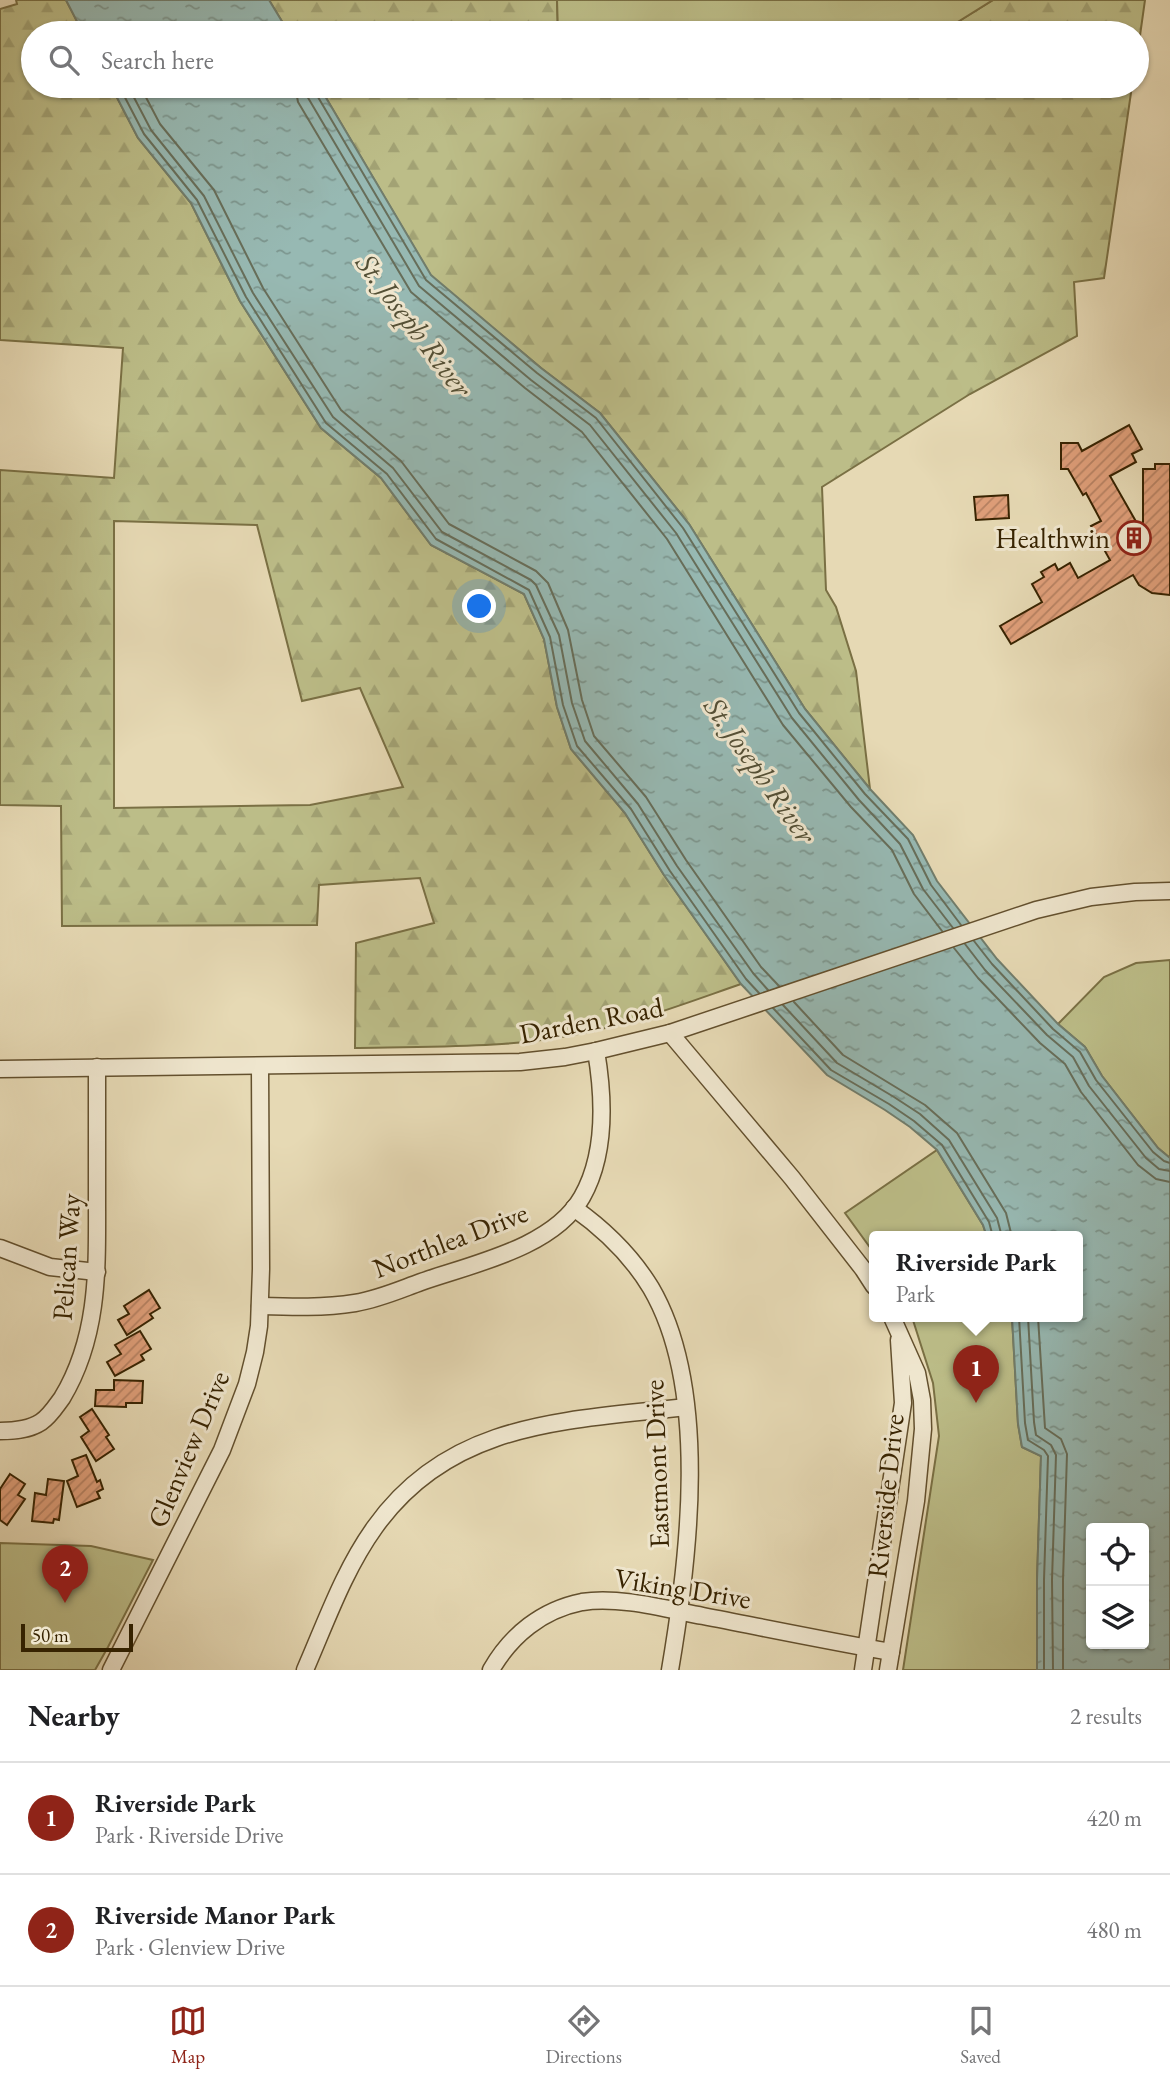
<!DOCTYPE html>
<meta charset="utf-8">
<style>
body{margin:0;font-family:"EB Garamond",serif;background:#f6f6f6;color:#202124}
.controls{position:absolute;right:21px;bottom:21px;display:grid;overflow:hidden;border-radius:7px;box-shadow:0 2px 5px #0004}
.controls button{width:63px;height:63px;display:grid;place-items:center;padding:0;border:0;border-bottom:2px solid #e0e0e0;background:#fff;color:#202124;font:35px sans-serif}
.scale{position:absolute;left:21px;bottom:18px;width:112px;box-sizing:border-box;padding-left:7px;border:4px solid #372301;border-top:0;font-size:19px;line-height:24px;white-space:nowrap;color:#372301;-webkit-text-stroke:5px #efe6ce;paint-order:stroke}
.you{position:absolute;left:480px;top:607px;width:24px;height:24px;margin:-18px;border:5px solid #fff;border-radius:50%;background:#1a73e8;box-shadow:0 0 0 10px #1a73e833}
.badge{display:grid;place-items:center;width:46px;height:46px;border-radius:50%;background:#8f2418;color:#fff;font-size:23px;font-weight:700}
.pin{position:absolute;translate:-50% -58px;filter:drop-shadow(0 2px 4px #0008)}
.pin::after{content:'';position:absolute;top:37px;width:24px;height:21px;background:inherit;clip-path:polygon(0 0,100% 0,50% 100%)}
.popup{position:absolute;left:869px;top:1231px;width:214px;height:91px;box-sizing:border-box;display:grid;place-content:center;border-radius:7px;background:#fff;filter:drop-shadow(0 2px 5px #0005);font-size:23px;white-space:nowrap;color:#757577}
.popup b{font-size:26px;color:#202124}
.popup::after{content:'';position:absolute;left:50%;top:100%;margin-left:-14px;border:14px solid transparent;border-top-color:#fff}
.list{margin:0;padding:0;list-style:none}
h2{display:flex;justify-content:space-between;align-items:center;height:91px;margin:0;padding:0 28px;font-size:30px}
h2 small{font-size:23px;font-weight:400;color:#757577}
.list li{display:grid;grid-template-columns:46px 1fr auto;gap:21px;align-items:center;box-sizing:border-box;height:112px;padding:0 28px;border-top:2px solid #e0e0e0}
.list b{display:block;font-size:26px;white-space:nowrap}
.list p{margin:0;font-size:23px;white-space:nowrap;color:#757577}
.list em{font-size:23px;font-style:normal;color:#757577}
.icon{flex:none;width:38px;height:38px;fill:none;stroke:currentColor;stroke-width:2;stroke-linecap:round;stroke-linejoin:round}
.map{position:relative;flex:none;width:1170px;height:1670px;overflow:hidden}
.search{position:absolute;background:#fff;box-shadow:0 2px 5px #0004;left:21px;right:21px;top:21px;height:77px;display:flex;align-items:center;gap:18px;box-sizing:border-box;padding:0 24px;border-radius:38px;color:#757577;font-size:26px}
.sheet{height:315px;background:#fff}
nav{display:flex;justify-content:space-around;align-items:center;box-sizing:border-box;height:98px;border-top:2px solid #e0e0e0;background:#fff;font-size:19px;color:#757577}
nav a{display:grid;justify-items:center;gap:4px}
nav .on{color:#8f2418}
.map>svg:first-child{display:block}
.forest{fill:url(#forest-firs);stroke:#7a7044;stroke-width:2;fill-rule:evenodd}
.green{fill:#bcbd88;stroke:#7a7044;stroke-width:2}
.water{fill:url(#water-ripples);stroke:#717d6c;stroke-width:2;fill-rule:evenodd}
.lines{fill:none;stroke-linecap:round;stroke-linejoin:round}
.shore{stroke:#676e5a;stroke-width:2}
.building{fill:url(#building-hatch);stroke:#372301;stroke-width:2}
.minor-casing{stroke:#63502e;stroke-width:19}
.minor{stroke:#efe6ce;stroke-width:16}
.labels{text-anchor:middle;stroke-width:6;stroke-linejoin:round;paint-order:stroke}
.poi-label{font-size:28px;fill:#372301;stroke:#efe6ce;text-anchor:end}
.street-label{font-size:28px;fill:#372301;stroke:#efe6ce}
.water-label{font-size:30px;font-style:italic;fill:#545036;stroke:#efe6ce}
</style>
<div class="map">
<svg width="1170" height="1670" viewBox="0 0 1170 1670">
<defs>
<pattern id="forest-firs" width="22" height="20" patternUnits="userSpaceOnUse" patternTransform="scale(1.75)"><rect width="22" height="20" fill="#bcbd88"/><path d="M5 1l3.5 6h-7zM16 11l3.5 6h-7z" fill="#a2a274"/></pattern>
<pattern id="water-ripples" width="26" height="14" patternUnits="userSpaceOnUse" patternTransform="scale(1.75)"><rect width="26" height="14" fill="#97b9b3"/><path d="M2 4q2-2 4 0t4 0M15 11q2-2 4 0t4 0" fill="none" stroke="#7c968f"/></pattern>
<pattern id="building-hatch" width="6" height="6" patternUnits="userSpaceOnUse" patternTransform="scale(1.75)"><rect width="6" height="6" fill="#e09f7a"/><path d="M-1 1l2-2M0 6l6-6M5 7l2-2" fill="none" stroke="#b68162"/></pattern>
</defs>
<rect width="100%" height="100%" fill="#e6d9b4"/>
<filter id="stains"><feTurbulence type="fractalNoise" baseFrequency=".00286" numOctaves="4"/><feColorMatrix values="0 0 0 0 .2 0 0 0 0 .09 0 0 0 0 .02 0 0 0 .5 -.17"/></filter>
<radialGradient id="worn" r=".72"><stop offset=".6" stop-color="#630" stop-opacity="0"/><stop offset="1" stop-color="#630" stop-opacity=".3"/></radialGradient>
<g class="forest">
<path d="M16,0H66L83,33H33V86H111L138,138L191,203L240,301L321,428L381,478L431,545L524,594L544,639L557,707L571,749L625,813L664,875L741,984C689,1002 637,1022 583,1033C509,1049 431,1046 355,1048L356,943L434,923L420,878L319,885L317,925L62,926L61,806L0,805V470L114,478L123,348L0,340V9L17,4ZM114,521L257,525L302,701L360,688L403,787L310,805L114,808Z"/>
<polygon points="269,0 557,0 558,33 289,33"/>
<polygon points="993,0 1145,0 1137,57 1137,33 940,33"/>
<polygon points="319,86 560,86 560,92 851,89 856,86 1132,86 1104,278 1074,282 1077,336 970,394 822,487 826,590 836,607 856,671 870,789 805,709 689,524 600,413 541,368 431,276"/>
</g>
<g class="green">
<polygon points="557,0 993,0 940,33 558,33"/>
<polygon points="560,86 856,86 851,89 560,93"/>
<polygon points="1170,960 1170,1158 1158,1148 1102,1076 1085,1047 1058,1024 1104,977 1136,963"/>
<polygon points="937,1150 983,1225 987,1237 874,1237 874,1253 845,1213"/>
<polygon points="912,1317 1012,1317 1018,1424 1022,1447 1041,1456 1037,1580 1037,1670 903,1670 939,1436 933,1383"/>
<polygon points="0,1543 91,1546 153,1560 108,1647 95,1670 0,1670"/>
</g>
<g class="water">
<polygon points="66,0 269,0 289,33 83,33"/>
<path d="M111,86H319L431,275L541,368L600,413L689,524L805,709L870,789L913,835L937,881L997,959L1058,1024L1085,1047L1102,1076L1158,1148L1170,1158V1670H1037V1580L1041,1456L1022,1447L1018,1424L1012,1317H1078V1237H987L983,1225L937,1150L910,1127L885,1110L827,1075L741,984L664,875L625,813L571,749L557,707L544,639L524,594L431,545L381,478L321,428L240,301L191,203L138,138ZM1091,1528H1144V1644H1091Z"/>
</g>
<g class="lines">
<g class="shore">
<polyline points="119,86 144,134 197,200 246,297 326,423 387,474 436,539 529,590 550,637 563,705 577,746 631,809 670,871 746,979 759,993"/>
<polyline points="128,86 151,130 204,196 253,293 333,417 393,468 442,532 531,580 536,585 559,635 572,703 585,741 638,804 677,866 753,973 768,990"/>
<polyline points="140,86 160,124 214,190 263,288 341,410 401,461 449,524 536,571 548,583 568,630 582,700 594,736 646,797 686,860 761,967 779,986"/>
<polyline points="295,86 298,102 411,292 525,388 582,432 667,539 783,725 851,807 892,850 914,894 942,931"/>
<polyline points="305,86 307,96 419,286 531,380 590,425 676,533 792,718 859,800 900,844 923,889 953,928"/>
<polyline points="314,86 315,92 426,280 537,373 596,418 683,528 799,713 865,794 908,839 931,885 961,925"/>
<polyline points="974,941 992,964 1053,1029 1080,1052 1096,1080 1153,1152 1164,1161 1170,1163"/>
<polyline points="965,944 985,970 1047,1035 1073,1057 1089,1086 1146,1158 1159,1169 1170,1171"/>
<polyline points="954,948 978,978 1040,1043 1065,1064 1081,1092 1138,1165 1156,1179 1170,1182"/>
<polyline points="794,1002 843,1055 925,1105 957,1133 1006,1213 1012,1237"/>
<polyline points="783,1005 837,1063 894,1097 920,1114 949,1140 997,1218 1002,1237"/>
<polyline points="773,1008 831,1070 889,1104 914,1121 942,1145 989,1222 993,1237"/>
<polyline points="1019,1317 1025,1423 1028,1440 1044,1450 1048,1456 1044,1580 1044,1670"/>
<polyline points="1028,1317 1034,1422 1036,1435 1051,1445 1056,1455 1052,1580 1053,1670"/>
<polyline points="1038,1317 1045,1428 1061,1439 1067,1454 1063,1580 1063,1670"/>
</g>
</g>
<g class="building">
<polygon points="1129,425 1142,449 1132,454 1136,462 1110,476 1138,525 1143,522 1143,469 1155,469 1155,464 1170,464 1170,595 1152,593 1139,585 1133,575 1011,644 1000,626 1042,602 1032,584 1044,577 1041,572 1055,564 1058,570 1070,563 1078,578 1110,560 1091,526 1101,521 1086,493 1083,495 1068,469 1061,469 1061,443 1078,443 1082,451"/>
<polygon points="1008,495 1009,518 976,520 974,497"/>
<polygon points="149,1290 160,1308 150,1314 153,1318 127,1335 118,1320 129,1314 124,1306"/>
<polygon points="140,1331 151,1349 141,1355 144,1360 115,1376 107,1362 121,1354 115,1345"/>
<polygon points="114,1380 143,1381 142,1403 126,1403 126,1407 95,1406 96,1390 114,1390"/>
<polygon points="92,1409 109,1435 106,1437 114,1449 96,1461 81,1437 89,1431 80,1417"/>
<polygon points="86,1455 97,1482 100,1480 103,1489 97,1492 100,1498 77,1507 67,1481 78,1476 72,1460"/>
<polygon points="10,1474 25,1484 18,1495 25,1499 7,1525 0,1520 0,1489"/>
<polygon points="48,1479 64,1481 59,1520 54,1519 53,1523 32,1521 35,1493 46,1495"/>
</g>
<g class="lines">
<g class="minor-casing">
<g id="minor">
<polyline points="670,1033 792,1178 863,1269 874,1286"/>
<polyline points="0,1069 520,1062 565,1057 596,1051 670,1033 1036,910 1091,897 1135,892 1170,891"/>
<path d="M574,1208C605,1230 631,1255 651,1288C710,1389 689,1559 670,1670"/>
<polyline points="0,1248 50,1267 97,1272"/>
<path d="M260,1306C292,1307 324,1308 355,1303C379,1299 399,1290 421,1282C472,1264 553,1248 582,1197C606,1155 604,1098 596,1051"/>
<path d="M0,1431C14,1431 29,1430 41,1422C50,1416 56,1406 62,1398C100,1335 97,1266 97,1196C97,1153 97,1110 97,1067"/>
<polyline points="111,1670 222,1450 247,1384 255,1352 259,1326 261,1269 260,1066"/>
<path d="M305,1670C326,1622 344,1570 375,1527C451,1420 568,1421 685,1407"/>
<path d="M491,1670C511,1635 542,1610 582,1602C619,1596 666,1609 703,1616C765,1628 828,1641 891,1652"/>
<polyline points="863,1670 903,1403 899,1340"/>
<polyline points="888,1670 916,1501 923,1429 922,1400 917,1373 892,1317"/>
</g>
</g>
<use href="#minor" class="minor"/>
</g>
<defs>
<g id="building-ring" transform="scale(1.75)"><circle r="9.5" fill="#efe6ce" stroke="#8f2418" stroke-width="1.5"/><path d="M-4-6H4V6H1V3H-1V6H-4ZM-2.5-4.3h1.7v1.8h-1.7ZM.8-4.3h1.7v1.8H.8ZM-2.5-1h1.7V.8h-1.7ZM.8-1h1.7V.8H.8Z" fill="#8f2418"/></g>
</defs>
<g fill-rule="evenodd">
<use href="#building-ring" x="1134" y="538"/>
</g>
<g class="labels">
<g class="poi-label">
<text x="1110" y="548">Healthwin</text>
</g>
<g class="street-label">
<text transform="translate(591 1020) rotate(-11)" y="10">Darden Road</text>
<text transform="translate(450 1240) rotate(-21)" y="10">Northlea Drive</text>
<text transform="translate(66 1257) rotate(-86)" y="10">Pelican Way</text>
<text transform="translate(188 1449) rotate(-67)" y="10">Glenview Drive</text>
<text transform="translate(656 1464) rotate(-92)" y="10">Eastmont Drive</text>
<text transform="translate(885 1496) rotate(-84)" y="10">Riverside Drive</text>
<text transform="translate(683 1588) rotate(9)" y="10">Viking Drive</text>
</g>
<g class="water-label">
<text transform="translate(414 325) rotate(53)" y="10">St. Joseph River</text>
<text transform="translate(760 770) rotate(55)" y="10">St. Joseph River</text>
</g>
</g>
<rect width="100%" height="100%" filter="url(#stains)"/>
<rect width="100%" height="100%" fill="url(#worn)"/>
</svg>
<div class="controls">
<button><svg class="icon" aria-label="locate" viewBox="0 0 24 24"><circle cx="12" cy="12" r="6"/><path d="M12 2v4M12 18v4M2 12h4M18 12h4"/></svg></button>
<button><svg class="icon" aria-label="layers" viewBox="0 0 24 24"><path d="M12 4l9 5-9 5-9-5zM3 14l9 5 9-5"/></svg></button>
</div>
<div class="scale">50 m</div>
<div class="you"></div>
<div class="pin badge" style="left:976px;top:1403px">1</div>
<div class="popup"><b>Riverside Park</b>Park</div>
<div class="pin badge" style="left:65px;top:1603px">2</div>
<div class="search"><svg class="icon" aria-label="search" viewBox="0 0 24 24"><circle cx="10" cy="10" r="6"/><path d="M15 15l6 6"/></svg>Search here</div>
</div>
<section class="sheet">
<h2>Nearby<small>2 results</small></h2>
<ul class="list">
<li><span class="badge">1</span><div><b>Riverside Park</b><p>Park · Riverside Drive</p></div><em>420 m</em></li>
<li><span class="badge">2</span><div><b>Riverside Manor Park</b><p>Park · Glenview Drive</p></div><em>480 m</em></li>
</ul>
</section>
<nav>
<a class="on"><svg class="icon" aria-label="map" viewBox="0 0 24 24"><path d="M3 6l6-2 6 2 6-2v14l-6 2-6-2-6 2zM9 4v14M15 6v14"/></svg>Map</a>
<a><svg class="icon" aria-label="directions" viewBox="0 0 24 24"><path d="M12 3l9 9-9 9-9-9zM9 14v-3h6M13 9l2 2-2 2"/></svg>Directions</a>
<a><svg class="icon" aria-label="saved" viewBox="0 0 24 24"><path d="M7 4h10v16l-5-4-5 4z"/></svg>Saved</a>
</nav>
